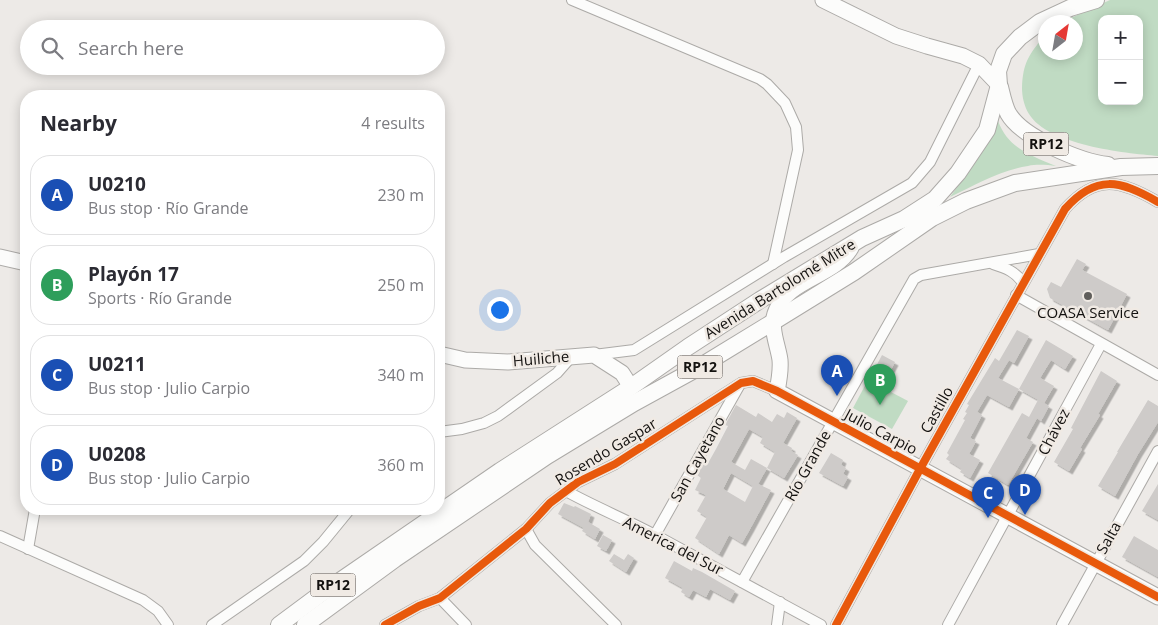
<!DOCTYPE html>
<meta charset="utf-8">
<style>
body{margin:0;font-family:"Open Sans",sans-serif;background:#f7f7f7;color:#2b2b33}
.controls{position:absolute;right:15px;top:15px;display:grid;overflow:hidden;border-radius:10px;box-shadow:0 2px 12px #0003}
.controls button{width:45px;height:45px;display:grid;place-items:center;padding:0;border:0;border-bottom:1px solid #e1e1e2;background:#fff;color:#2b2b33;font:25px sans-serif}
.compass{position:absolute;left:1038px;top:15px;width:45px;height:45px;border-radius:50%;background:#fff;box-shadow:0 2px 12px #0003;rotate:31deg}
.you{position:absolute;left:499px;top:309px;width:18px;height:18px;margin:-12px;border:4px solid #fff;border-radius:50%;background:#1a73e8;box-shadow:0 0 0 8px #1a73e833}
.badge{display:grid;place-items:center;width:32px;height:32px;border-radius:50%;background:#db2777;color:#fff;font-size:16px;font-weight:700}
.pin{position:absolute;translate:-50% -41px;filter:drop-shadow(0 1px 2px #0008)}
.pin::after{content:'';position:absolute;top:26px;width:18px;height:15px;background:inherit;clip-path:polygon(0 0,100% 0,50% 100%)}
.list{margin:0;padding:0;list-style:none}
h2{display:flex;justify-content:space-between;align-items:center;height:65px;margin:0;padding:0 20px;font-size:21px}
h2 small{font-size:16px;font-weight:400;color:#7c7c81}
.list li{display:grid;grid-template-columns:32px 1fr auto;gap:15px;align-items:center;box-sizing:border-box;height:80px;margin:0 10px 10px;padding:0 10px;border:1px solid #e1e1e2;border-radius:20px}
.list b{display:block;font-size:19px;white-space:nowrap}
.list p{margin:0;font-size:16px;white-space:nowrap;color:#7c7c81}
.list em{font-size:16px;font-style:normal;color:#7c7c81}
.icon{flex:none;width:28px;height:28px;fill:none;stroke:currentColor;stroke-width:2;stroke-linecap:round;stroke-linejoin:round}
.map{position:relative;flex:none;width:1158px;height:625px;overflow:hidden}
.search{position:absolute;background:#fff;box-shadow:0 2px 12px #0003;left:20px;top:20px;width:425px;height:55px;display:flex;align-items:center;gap:12px;box-sizing:border-box;padding:0 18px;border-radius:28px;color:#7c7c81;font-size:19px}
.panel{position:absolute;background:#fff;box-shadow:0 2px 12px #0003;left:20px;top:90px;width:425px;height:425px;border-radius:20px}
.map>svg:first-child{display:block}
.green{fill:#c0dbc3;fill-rule:evenodd}
.building{fill:#cecbc9;fill-rule:evenodd;filter:url(#shadow)}
.lines{fill:none;stroke-linecap:round;stroke-linejoin:round}
.street-casing{stroke:#acaaa7;stroke-width:12}
.secondary-casing{stroke:#acaaa7;stroke-width:17}
.primary-casing{stroke:#acaaa7;stroke-width:18}
.street{stroke:#fcfcfb;stroke-width:10}
.secondary{stroke:#fcfcfb;stroke-width:15}
.primary{stroke:#fcfcfb;stroke-width:16}
.cycleway-casing{stroke:#f0eae4;stroke-width:11}
.cycleway{stroke:#e8590c;stroke-width:8}
.poi-dot{fill:#605e5b;stroke:#f0eae4;stroke-width:2}
.labels{text-anchor:middle;stroke-width:5;stroke-linejoin:round;paint-order:stroke}
.shield{fill:#f0eae4;stroke:#565350;stroke-width:1}
.shield-label{font-size:14px;font-weight:bold;fill:#141210}
.street-label{font-size:15px;fill:#141210;stroke:#f0eae4}
.poi-label{font-size:15px;fill:#141210;stroke:#f0eae4}
</style>
<div class="map">
<svg width="1158" height="625" viewBox="0 0 1158 625">
<defs>
<filter id="shadow"><feDropShadow dx="3.5" dy="3.5" stdDeviation="0" flood-color="#0004"/></filter>
</defs>
<rect width="100%" height="100%" fill="#edeae7"/>
<g class="green">
<path d="M1110,0H1158V156C1124,153 1048,145 1029,114C1024,106 1022,96 1022,88C1023,62 1029,55 1044,36L1045,35L1046,52H1076V22H1062ZM1102,19H1139V101H1102Z"/>
<path d="M998,121C1008,148 1030,155 1056,166C1047,165 1037,164 1028,166C1000,170 975,185 950,197C967,173 988,149 998,121Z"/>
<polygon points="868,380 908,401 892,429 853,408"/>
</g>
<g class="building">
<polygon points="1077,259 1086,264 1082,270 1127,294 1108,330 1050,298 1047,289 1051,282 1061,287"/>
<polygon points="1017,330 1029,336 1014,363 1009,360 998,378 1019,389 1009,407 987,395 977,412 982,415 970,438 976,441 969,454 980,460 970,478 960,472 962,469 946,459 949,455 947,453 965,420 963,419 967,413 965,412 969,405 967,404 995,358 999,361"/>
<polygon points="1046,340 1073,356 1065,369 1051,360 1040,378 1054,386 1044,403 1019,389"/>
<polygon points="882,355 895,362 884,383 871,376"/>
<polygon points="1101,371 1117,381 1098,414 1100,415 1080,448 1082,449 1069,471 1054,462 1073,429 1071,428"/>
<polygon points="1038,400 1049,406 1041,421 1037,418 1026,438 1033,442 1008,485 988,473 1022,413 1029,417"/>
<polygon points="1148,400 1158,406 1158,422 1138,454 1115,496 1098,486 1118,452 1117,452"/>
<path d="M736,405L756,417L758,413L772,422L777,414L784,418L787,412L797,418L783,443L792,448L791,451L798,455L784,478L767,468L758,484L771,490L750,529L742,543L729,535L719,554L695,538L707,517L697,511L706,495L695,490L701,478L697,475L703,463L707,465L716,449L728,426L725,425ZM749,429L763,437L760,443L775,452L767,468L751,459L745,470L731,462ZM731,473L753,486L745,502L723,489Z"/>
<polygon points="831,453 843,460 841,465 846,468 843,474 848,477 843,486 819,473"/>
<polygon points="1158,484 1158,520 1142,511"/>
<polygon points="564,503 574,507 575,506 591,514 588,522 600,529 595,539 582,531 584,528 558,514"/>
<polygon points="603,535 612,540 606,551 597,546"/>
<polygon points="1134,536 1158,550 1158,577 1122,557"/>
<polygon points="614,554 624,560 628,554 634,558 626,572 609,561"/>
<polygon points="674,561 692,571 693,568 702,572 735,591 730,600 710,589 706,597 693,590 689,597 681,592 683,588 665,578"/>
</g>
<g class="lines">
<g class="street-casing">
<g id="street">
<polyline points="572,0 760,79 767,84 785,103 796,127 798,150 773,264"/>
<path d="M993,264C1006,268 1016,272 1023,283"/>
<polyline points="1016,295 1158,375"/>
<polyline points="594,355 634,350 784,257 912,183 930,162 979,64"/>
<polyline points="439,432 462,429 484,423 498,416 557,373 572,356"/>
<path d="M566,491C595,507 625,519 655,535L821,625"/>
<polyline points="526,529 535,545 616,625"/>
<polyline points="655,535 739,386"/>
<polyline points="0,536 143,600 158,611 168,625"/>
<polyline points="28,549 35,509"/>
<polyline points="742,582 914,279 921,275 1039,254"/>
<polyline points="440,598 466,625"/>
<polyline points="212,625 304,561 323,542 350,509"/>
<polyline points="385,625 419,606 440,598 526,529 550,503 578,482 615,464 741,383 753,381 777,391"/>
<polyline points="777,625 780,602"/>
<path d="M836,625L920,469L1065,209C1096,174 1120,180 1158,202"/>
<polyline points="948,625 1101,344"/>
<polyline points="1062,625 1158,451"/>
</g>
</g>
<g class="secondary-casing">
<g id="secondary">
<polyline points="823,0 896,36 927,46 963,56 979,64 999,85"/>
<path d="M851,248C834,277 788,279 776,311C769,327 778,345 780,360C781,371 779,381 777,391L1158,597"/>
<polyline points="0,257 26,263"/>
<polyline points="439,354 465,360 508,362 594,355 622,373 631,387"/>
</g>
</g>
<g class="primary-casing">
<g id="primary">
<path d="M1000,87C1002,95 1004,105 1008,113C1022,138 1081,162 1108,165"/>
<polyline points="279,625 318,596 500,471 631,387 688,347 760,300 862,238 904,219 935,199 958,173 987,130 999,85 998,71 1004,54 1020,37 1040,22 1070,8 1096,0"/>
<polyline points="305,625 395,559 547,456 634,403 696,369 773,322 854,272 932,218 966,201 1015,183 1121,167 1158,166"/>
</g>
</g>
<use href="#street" class="street"/>
<use href="#secondary" class="secondary"/>
<use href="#primary" class="primary"/>
<g class="cycleway-casing">
<g id="cycleway">
<polyline points="385,625 419,606 440,598 526,529 550,503 578,482 615,464 741,383 753,381 777,391 1158,597"/>
<path d="M836,625L920,469L1065,209C1096,174 1120,180 1158,202"/>
</g>
</g>
<use href="#cycleway" class="cycleway"/>
</g>
<circle class="poi-dot" cx="1088" cy="296" r="5"/>
<g class="labels">
<g class="shield">
<rect x="1023.5" y="132.5" width="45" height="23" rx="4"/>
<rect x="677.5" y="355.5" width="45" height="23" rx="4"/>
<rect x="310.5" y="573.5" width="45" height="23" rx="4"/>
</g>
<g class="shield-label">
<text x="1046" y="149">RP12</text>
<text x="700" y="372">RP12</text>
<text x="333" y="590">RP12</text>
</g>
<g class="street-label">
<text transform="translate(780 289) rotate(-32)" y="5">Avenida Bartolomé Mitre</text>
<text transform="translate(541 359) rotate(-5)" y="5">Huiliche</text>
<text transform="translate(937 410) rotate(-61)" y="5">Castillo</text>
<text transform="translate(881 432) rotate(28)" y="5">Julio Carpio</text>
<text transform="translate(1054 432) rotate(-62)" y="5">Chávez</text>
<text transform="translate(606 452) rotate(-31)" y="5">Rosendo Gaspar</text>
<text transform="translate(698 459) rotate(-61)" y="5">San Cayetano</text>
<text transform="translate(808 466) rotate(-61)" y="5">Río Grande</text>
<text transform="translate(1109 538) rotate(-61)" y="5">Salta</text>
<text transform="translate(673 546) rotate(27)" y="5">America del Sur</text>
</g>
<g class="poi-label">
<text x="1088" y="318">COASA Service</text>
</g>
</g>
</svg>
<div class="controls">
<button>+</button>
<button>−</button>
</div>
<svg class="compass" viewBox="-18 -18 36 36"><path d="M0-13l5 13h-10z" fill="#e53935"/><path d="M0 13l5-13h-10z" fill="#7c7c81"/></svg>
<div class="you"></div>
<div class="pin badge" style="left:837px;top:396px;background:#1a4fb4">A</div>
<div class="pin badge" style="left:880px;top:405px;background:#2e9e5b">B</div>
<div class="pin badge" style="left:988px;top:518px;background:#1a4fb4">C</div>
<div class="pin badge" style="left:1025px;top:515px;background:#1a4fb4">D</div>
<div class="search"><svg class="icon" aria-label="search" viewBox="0 0 24 24"><circle cx="10" cy="10" r="6"/><path d="M15 15l6 6"/></svg>Search here</div>
<section class="panel">
<h2>Nearby<small>4 results</small></h2>
<ul class="list">
<li><span class="badge" style="background:#1a4fb4">A</span><div><b>U0210</b><p>Bus stop · Río Grande</p></div><em>230 m</em></li>
<li><span class="badge" style="background:#2e9e5b">B</span><div><b>Playón 17</b><p>Sports · Río Grande</p></div><em>250 m</em></li>
<li><span class="badge" style="background:#1a4fb4">C</span><div><b>U0211</b><p>Bus stop · Julio Carpio</p></div><em>340 m</em></li>
<li><span class="badge" style="background:#1a4fb4">D</span><div><b>U0208</b><p>Bus stop · Julio Carpio</p></div><em>360 m</em></li>
</ul>
</section>
</div>
